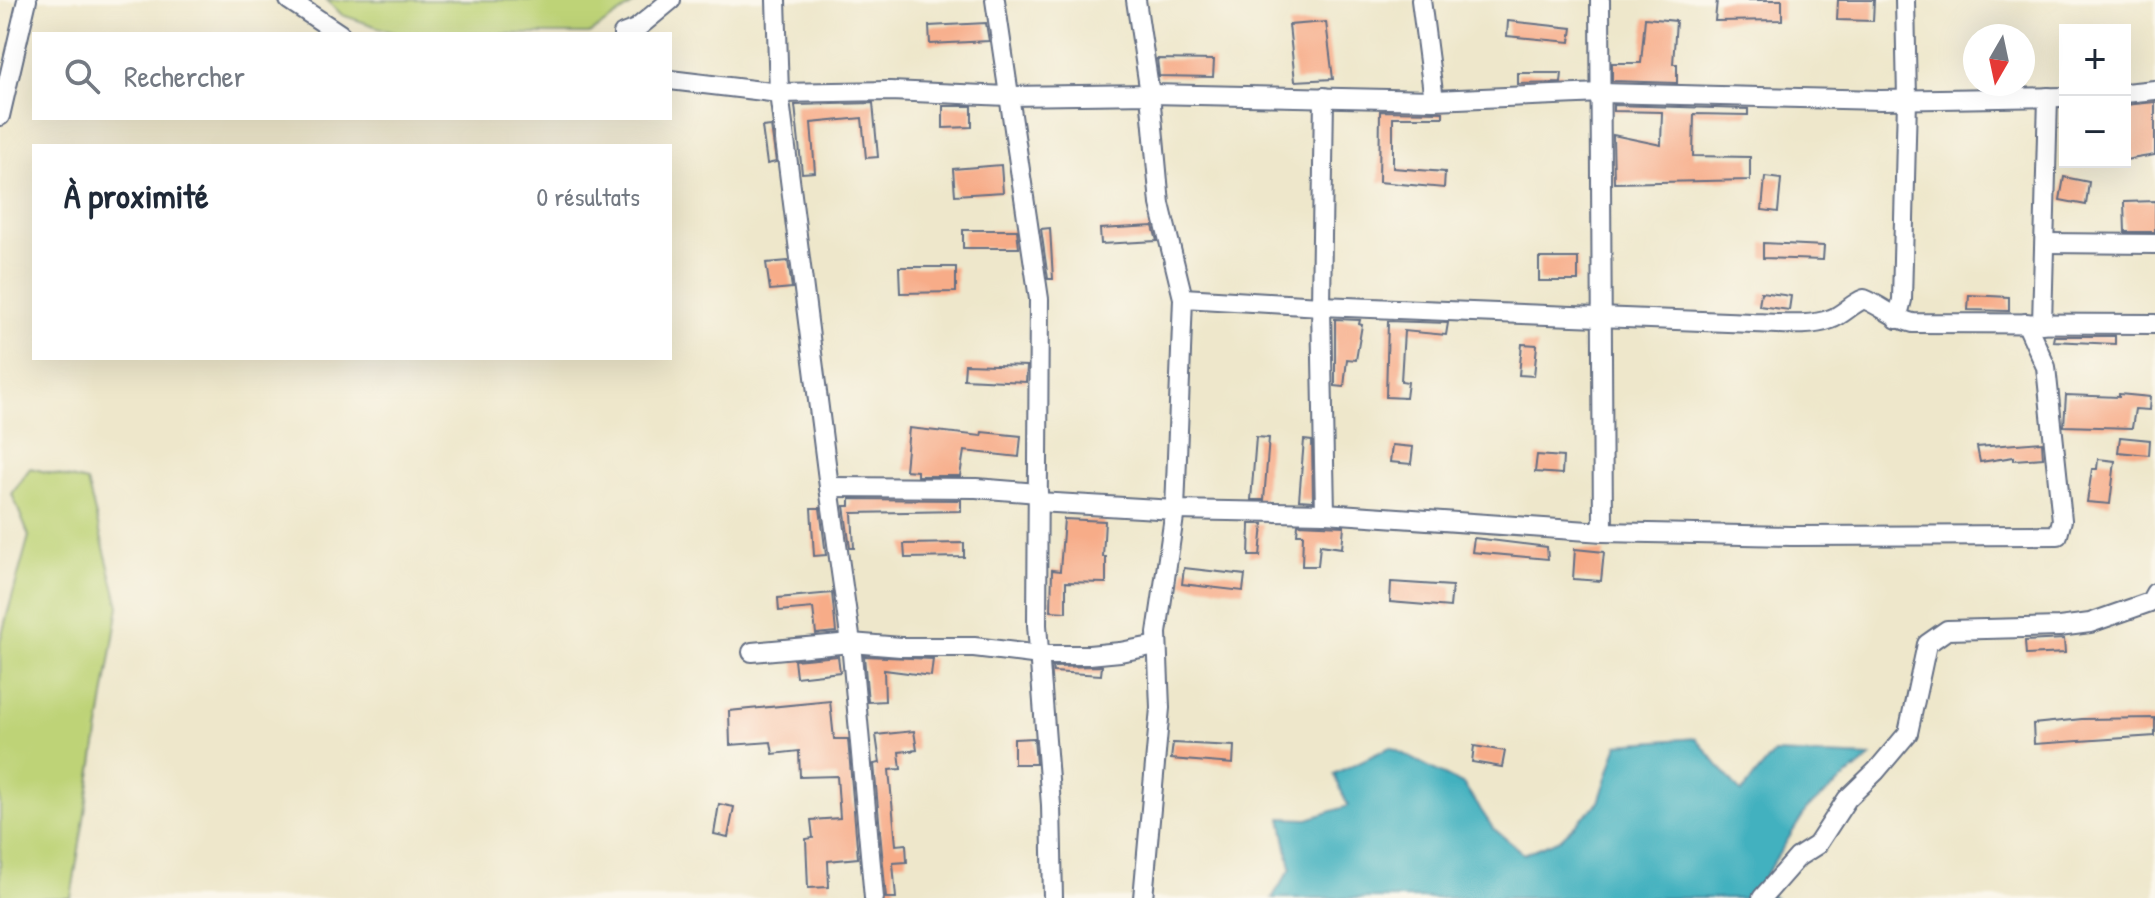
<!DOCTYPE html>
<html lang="fr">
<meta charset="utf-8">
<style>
body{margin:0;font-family:"Patrick Hand",sans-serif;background:#f6f6f7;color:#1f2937}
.controls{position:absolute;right:24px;top:24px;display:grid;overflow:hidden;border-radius:0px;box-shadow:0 8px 32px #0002}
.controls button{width:72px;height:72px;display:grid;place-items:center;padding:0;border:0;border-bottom:2px solid #e0e1e3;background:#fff;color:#1f2937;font:40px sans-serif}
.compass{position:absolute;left:1963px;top:24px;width:72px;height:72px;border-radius:50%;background:#fff;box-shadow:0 8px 32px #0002;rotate:189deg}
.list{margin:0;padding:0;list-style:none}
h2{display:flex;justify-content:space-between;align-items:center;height:104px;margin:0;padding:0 32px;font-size:34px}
h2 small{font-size:26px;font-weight:400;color:#747a83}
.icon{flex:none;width:44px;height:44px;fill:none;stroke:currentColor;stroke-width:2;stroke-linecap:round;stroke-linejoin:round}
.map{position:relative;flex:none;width:2155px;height:898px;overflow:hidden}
.search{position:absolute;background:#fff;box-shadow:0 8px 32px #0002;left:32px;top:32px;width:640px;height:88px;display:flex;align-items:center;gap:20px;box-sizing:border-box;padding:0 28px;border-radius:0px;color:#747a83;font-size:30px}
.panel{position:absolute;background:#fff;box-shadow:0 8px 32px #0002;left:32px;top:144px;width:640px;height:216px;border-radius:0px}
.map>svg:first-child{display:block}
.green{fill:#bed377;stroke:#6c816a;stroke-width:2}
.water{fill:#43b1bf;stroke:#2f708e;stroke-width:2}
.building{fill:#f7ac88}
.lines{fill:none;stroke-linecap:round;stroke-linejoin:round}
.minor-casing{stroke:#656f84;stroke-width:22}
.minor{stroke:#fff;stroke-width:18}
</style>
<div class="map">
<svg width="2155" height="898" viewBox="0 0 2155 898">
<rect width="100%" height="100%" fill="#fbf7ec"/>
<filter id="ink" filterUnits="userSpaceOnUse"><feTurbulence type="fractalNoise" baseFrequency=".0125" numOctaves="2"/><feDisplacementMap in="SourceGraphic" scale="16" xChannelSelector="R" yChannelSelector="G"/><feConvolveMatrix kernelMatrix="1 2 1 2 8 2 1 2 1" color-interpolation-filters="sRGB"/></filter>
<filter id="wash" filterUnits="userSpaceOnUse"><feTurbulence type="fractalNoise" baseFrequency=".006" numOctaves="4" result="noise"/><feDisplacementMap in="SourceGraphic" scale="32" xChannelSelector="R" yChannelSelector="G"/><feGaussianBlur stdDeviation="1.8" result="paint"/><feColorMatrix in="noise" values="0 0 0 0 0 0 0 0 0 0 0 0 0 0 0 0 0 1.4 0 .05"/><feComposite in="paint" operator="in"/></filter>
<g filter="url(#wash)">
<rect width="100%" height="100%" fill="#eee7cb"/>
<g class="green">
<polygon points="327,0 640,0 589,34 398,34 342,15"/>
<polygon points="30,468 87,482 119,606 71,898 0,898 0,641 29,536 12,494"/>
</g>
<polygon class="water" points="1696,738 1741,793 1774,753 1871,757 1807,809 1760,884 1775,898 1272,898 1291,868 1281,818 1308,819 1348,806 1334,774 1390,747 1464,785 1493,828 1524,854 1560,839 1599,802 1618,744"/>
<g id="blocks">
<g class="building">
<polygon points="1717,0 1782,0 1782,20 1715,21"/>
<polygon points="1838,0 1874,0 1873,21 1837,20"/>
<polygon points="1645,18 1676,21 1673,64 1677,64 1677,83 1612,81 1612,63 1641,63"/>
<polygon points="1508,21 1572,28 1570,42 1507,36"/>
<polygon points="1326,22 1333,79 1295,81 1289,25"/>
<polygon points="986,23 989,41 930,44 929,26"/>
<polygon points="1157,59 1214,60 1213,77 1159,76"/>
<polygon points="1518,73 1562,73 1561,83 1518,84"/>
<polygon points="2155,102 2155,155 2125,160 2125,105"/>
<polygon points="873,103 878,157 866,158 862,118 811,123 815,172 802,173 795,105"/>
<polygon points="1613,105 1748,109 1748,115 1694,114 1693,156 1750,157 1750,180 1614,183 1613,135 1661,145 1662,112 1613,111"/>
<polygon points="943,106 972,106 972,127 943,128"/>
<polygon points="1380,111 1443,112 1443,117 1393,117 1393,168 1445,172 1444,188 1379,182"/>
<polygon points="771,126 776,162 767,164 762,127"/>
<polygon points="1001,165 1003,192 955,195 953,169"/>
<polygon points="1765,177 1781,179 1778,212 1762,210"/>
<polygon points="2064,177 2089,182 2086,205 2060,200"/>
<polygon points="2155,201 2155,232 2125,232 2124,202"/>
<polygon points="1153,226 1157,241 1101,244 1100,229"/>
<polygon points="1050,228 1053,279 1048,279 1041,229"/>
<polygon points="963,230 1017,230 1019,248 963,248"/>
<polygon points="1763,243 1824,246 1823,260 1763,258"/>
<rect x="1539" y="258" width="39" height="23"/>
<polygon points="788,261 792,288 770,290 766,263"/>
<polygon points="899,267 956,267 956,292 900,293"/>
<polygon points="1761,292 1791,296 1789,310 1759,306"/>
<polygon points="1969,295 2009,297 2009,311 1968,310"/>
<polygon points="1335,319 1360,320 1359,324 1362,325 1356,360 1347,359 1344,387 1335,386"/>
<polygon points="1388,321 1448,323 1446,335 1404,331 1401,381 1408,382 1406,398 1386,397"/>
<polygon points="2054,336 2115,336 2115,344 2053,341"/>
<polygon points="1522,344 1537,345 1534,376 1519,375"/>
<polygon points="965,364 1027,366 1026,382 964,379"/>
<polygon points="2119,394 2150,397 2149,410 2135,409 2132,428 2064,426 2066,395 2119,397"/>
<polygon points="909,428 981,436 982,432 1021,436 1019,457 964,451 960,476 917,476 917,471 905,470"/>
<polygon points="1256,437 1269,438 1264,500 1251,500"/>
<polygon points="2120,437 2150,440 2149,455 2118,452"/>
<polygon points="1304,440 1312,441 1313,501 1299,500"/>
<polygon points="2042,442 2043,458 2014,460 2014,457 1980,462 1977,447"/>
<polygon points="1392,445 1413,447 1411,464 1390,462"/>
<polygon points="1537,455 1563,457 1562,474 1535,472"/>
<polygon points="2098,459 2115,461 2110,504 2087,502 2092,469 2097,469"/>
<polygon points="850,499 961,500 961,511 852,513 854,548 850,548 844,506 850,506"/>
<polygon points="811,508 820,508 826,555 814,556"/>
<polygon points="1064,519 1105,521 1103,557 1106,557 1106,583 1066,582 1066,612 1051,611 1052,570 1060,571"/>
<polygon points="1250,524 1263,524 1260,556 1249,556"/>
<polygon points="1298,524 1344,526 1342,548 1320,545 1318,566 1302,566 1303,534 1297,534"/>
<polygon points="1474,538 1547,547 1548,559 1472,552"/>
<polygon points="964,543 964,557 905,558 904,544"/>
<polygon points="1575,549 1604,552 1601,581 1573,579"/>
<polygon points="1184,568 1245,575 1243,591 1182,584"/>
<polygon points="1391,582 1452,586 1450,607 1390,602"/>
<polygon points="832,593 836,632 816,634 813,608 779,611 778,598"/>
<polygon points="2064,639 2065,653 2026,655 2025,641"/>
<polygon points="838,656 840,672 796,677 794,660"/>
<polygon points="864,656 933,659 931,676 884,670 885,701 868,702"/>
<polygon points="1102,666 1101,675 1053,672 1052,667"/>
<polygon points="830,701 834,739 848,739 858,858 828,861 829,887 808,888 806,839 813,838 811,820 840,818 837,776 800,777 799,751 773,754 771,742 730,745 729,711"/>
<polygon points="2155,718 2155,736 2034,744 2033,724 2082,719"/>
<polygon points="914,731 917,750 899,752 901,769 889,770 896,845 906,844 907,862 893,863 896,898 886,898 874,764 880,763 876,735"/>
<polygon points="1034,738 1036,764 1014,764 1014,739"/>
<polygon points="1173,743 1234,746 1233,764 1171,759"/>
<polygon points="1474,746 1505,751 1502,767 1472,762"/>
<polygon points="719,804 734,807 728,837 714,834"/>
</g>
</g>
</g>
<g filter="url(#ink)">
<use href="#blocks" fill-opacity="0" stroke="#656f84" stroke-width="2"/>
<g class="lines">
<g class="minor-casing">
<g id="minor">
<polyline points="289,0 340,34"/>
<polyline points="776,0 779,93 890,91 1008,96 1150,94 1434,100 1602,93 1881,100 2065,97"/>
<polyline points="995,0 1039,299 1037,625 1051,805 1053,898"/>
<polyline points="1136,0 1150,94 1160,204 1183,298 1175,510 1157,633 1160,708 1143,898"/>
<polyline points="1421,0 1434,100"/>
<polyline points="1600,0 1603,532"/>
<polyline points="623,34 636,29 671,0"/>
<polyline points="670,80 779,93 829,487 851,643 874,898"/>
<polyline points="2125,93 2155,90"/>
<polyline points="1324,97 1321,306 1325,513"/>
<polyline points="0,116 27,0"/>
<polyline points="2045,243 2155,244"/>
<path d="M1183,298L1321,306L1753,323C1777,323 1808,328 1831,319C1843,315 1851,304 1864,299C1882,306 1894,319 1913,323L2155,324"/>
<polyline points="1897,319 1902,300 1907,99 1905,0"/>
<polyline points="2042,324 2048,97"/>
<polyline points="829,487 976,488 1038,493"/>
<polyline points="1038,502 1175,510 1325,513 1603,532 1791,536 2058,535 2062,520 2046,367 2026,323"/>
<polyline points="752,652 851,643 901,647 974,647 1040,655 1089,655 1120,652 1157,645"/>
<polyline points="1762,898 1798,857 1817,845 1847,799 1876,771 1908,733 1927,644 1947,630 2059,627 2090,623 2150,602 2155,593"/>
</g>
</g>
<use href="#minor" class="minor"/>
</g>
</g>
</svg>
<div class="controls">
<button>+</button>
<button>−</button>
</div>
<svg class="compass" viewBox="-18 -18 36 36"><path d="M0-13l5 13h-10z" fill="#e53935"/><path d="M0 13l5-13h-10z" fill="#747a83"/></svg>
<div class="search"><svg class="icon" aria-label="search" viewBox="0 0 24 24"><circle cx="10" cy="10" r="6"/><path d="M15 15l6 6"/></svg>Rechercher</div>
<section class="panel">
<h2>À proximité<small>0 résultats</small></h2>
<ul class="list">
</ul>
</section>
</div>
